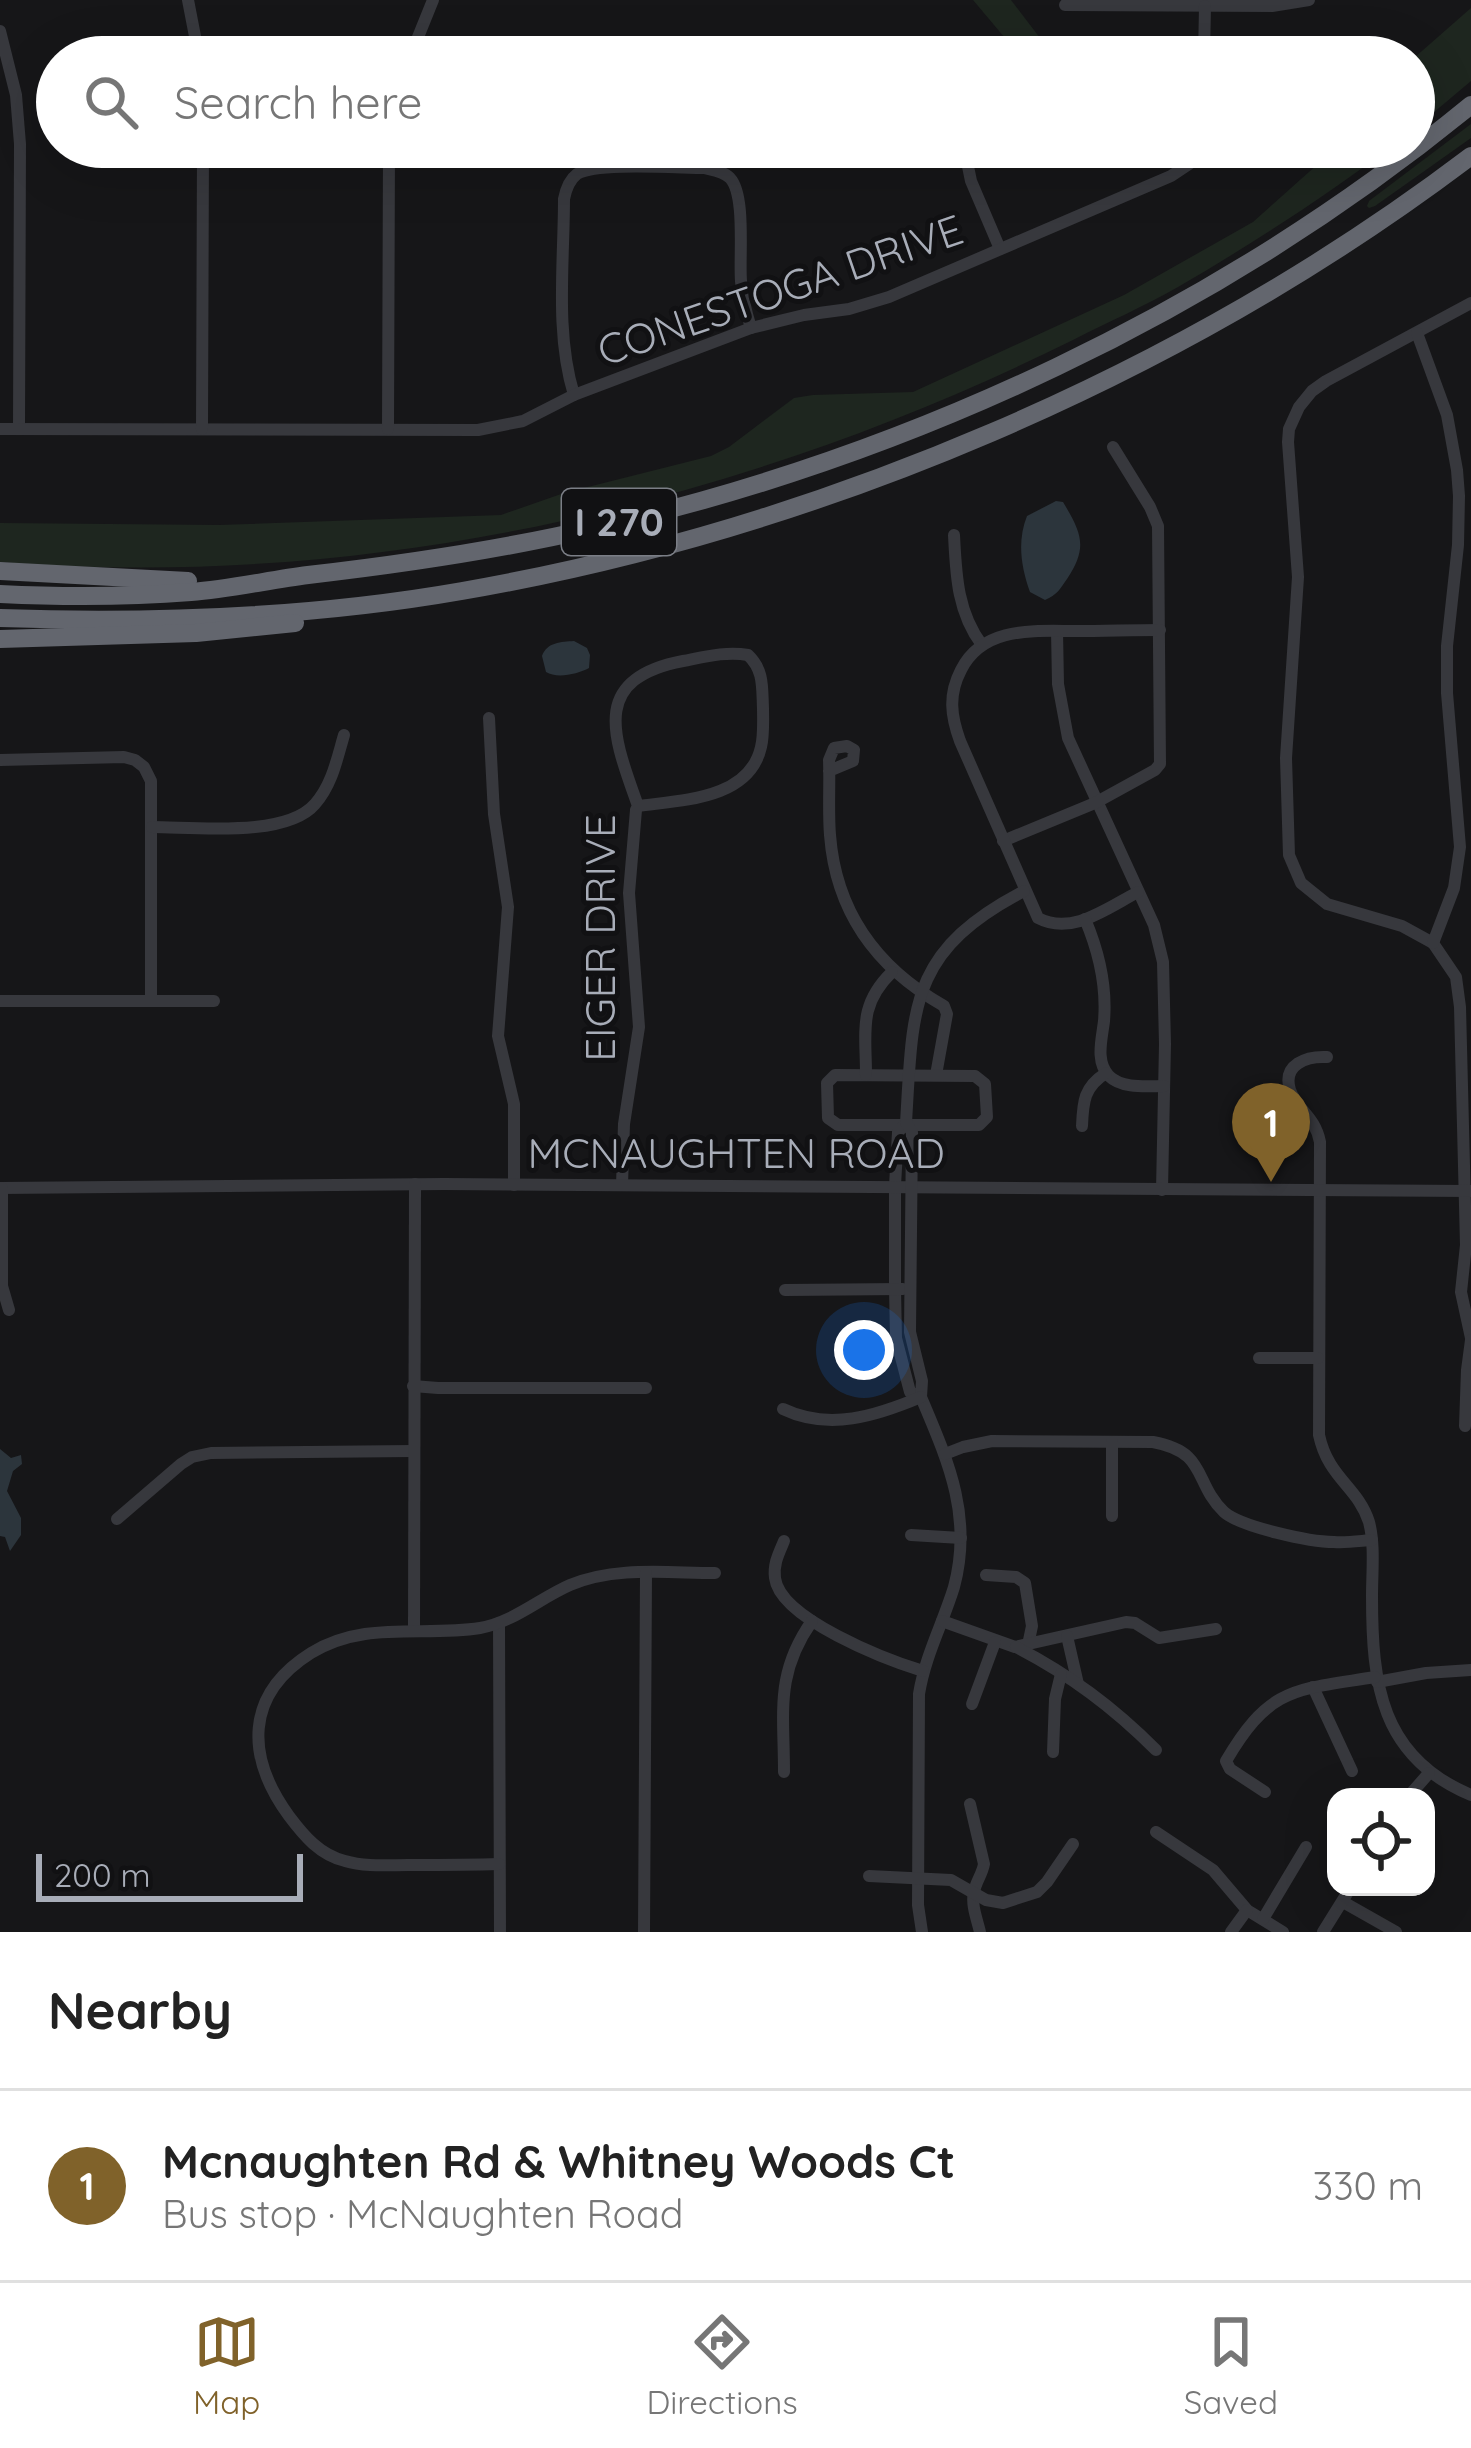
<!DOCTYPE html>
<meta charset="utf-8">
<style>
body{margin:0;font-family:Quicksand,sans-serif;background:#f2f2f2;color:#222}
.controls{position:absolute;right:36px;bottom:36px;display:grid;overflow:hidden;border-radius:24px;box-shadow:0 12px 48px #0002}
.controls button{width:108px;height:108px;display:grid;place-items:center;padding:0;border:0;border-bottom:3px solid #e0e0e0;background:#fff;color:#222;font:60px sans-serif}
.scale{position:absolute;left:36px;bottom:30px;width:267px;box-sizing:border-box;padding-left:12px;border:6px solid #a8adb8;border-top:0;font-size:33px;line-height:42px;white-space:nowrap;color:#a8adb8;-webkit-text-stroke:9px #111113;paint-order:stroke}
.you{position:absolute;left:864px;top:1350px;width:42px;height:42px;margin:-30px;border:9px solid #fff;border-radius:50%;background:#1a73e8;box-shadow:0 0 0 18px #1a73e833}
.badge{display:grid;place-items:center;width:78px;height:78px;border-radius:50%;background:#80622a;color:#fff;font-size:39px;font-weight:700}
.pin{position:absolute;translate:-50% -99px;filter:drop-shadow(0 3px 6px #0008)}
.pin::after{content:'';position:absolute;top:63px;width:42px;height:36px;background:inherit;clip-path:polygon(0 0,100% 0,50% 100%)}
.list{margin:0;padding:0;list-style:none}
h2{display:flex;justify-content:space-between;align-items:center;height:156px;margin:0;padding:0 48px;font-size:51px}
h2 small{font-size:39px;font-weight:400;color:#767676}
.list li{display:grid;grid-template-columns:78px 1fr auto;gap:36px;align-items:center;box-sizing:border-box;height:192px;padding:0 48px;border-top:3px solid #e0e0e0}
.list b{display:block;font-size:45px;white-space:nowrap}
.list p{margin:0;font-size:39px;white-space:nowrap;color:#767676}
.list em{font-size:39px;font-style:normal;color:#767676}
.icon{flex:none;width:66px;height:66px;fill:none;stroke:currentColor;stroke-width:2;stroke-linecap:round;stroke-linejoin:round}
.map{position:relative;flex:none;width:1471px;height:1932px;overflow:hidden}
.search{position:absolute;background:#fff;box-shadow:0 12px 48px #0002;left:36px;right:36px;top:36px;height:132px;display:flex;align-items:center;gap:30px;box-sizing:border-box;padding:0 42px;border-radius:66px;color:#767676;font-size:45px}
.sheet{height:348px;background:#fff}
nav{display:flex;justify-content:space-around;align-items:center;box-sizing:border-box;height:168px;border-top:3px solid #e0e0e0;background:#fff;font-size:33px;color:#767676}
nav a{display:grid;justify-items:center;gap:6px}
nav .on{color:#80622a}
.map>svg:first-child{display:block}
.green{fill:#1e261f}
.water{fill:#2c353c}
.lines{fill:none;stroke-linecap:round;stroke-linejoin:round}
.minor{stroke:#37383d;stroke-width:12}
.highway{stroke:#63666e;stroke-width:18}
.labels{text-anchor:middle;stroke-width:10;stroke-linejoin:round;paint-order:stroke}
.shield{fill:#111113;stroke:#7b7e86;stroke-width:3}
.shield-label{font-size:39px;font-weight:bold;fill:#a8adb8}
.street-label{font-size:42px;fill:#a8adb8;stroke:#111113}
</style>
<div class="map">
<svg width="1471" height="1932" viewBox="0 0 1471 1932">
<rect width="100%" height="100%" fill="#161618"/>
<g class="green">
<polygon points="973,0 1011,0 1040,38 1041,48 1035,57 1021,57"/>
<polygon points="1471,8 1471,81 1414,129 1414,58"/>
<polygon points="1471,124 1471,138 1375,206 1369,208 1367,206 1369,201"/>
<path d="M1324,147H1391C1323,198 1252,244 1178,287C1145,306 1108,322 1073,340C743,504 369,591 0,562V523L219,525L501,515L564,493L711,456L729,447L794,398L813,395L913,392L1124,295L1253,222L1319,163Z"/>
</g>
<g class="water">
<path d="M1056,501L1063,502C1082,534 1088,547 1067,579C1060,589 1057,595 1045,600L1030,592C1021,567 1017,541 1027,516Z"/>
<path d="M574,641L587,648L590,655L589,668C578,674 557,679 546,672L542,656C547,642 561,642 574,641Z"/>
<polygon points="0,1449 11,1458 21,1455 22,1464 13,1471 7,1491 21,1518 21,1535 10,1551 5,1537 0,1536"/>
</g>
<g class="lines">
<g class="minor">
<polyline points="188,0 199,57"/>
<polyline points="1065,5 1272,6 1309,0"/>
<polyline points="0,31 16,95 20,144 19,429"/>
<polyline points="410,57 433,0"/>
<polyline points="1204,57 1205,6"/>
<polyline points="964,147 971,181 1000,249"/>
<polyline points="1471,303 1326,381 1312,391 1299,407 1289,429 1288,442 1298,577 1286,758 1289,855 1301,883 1327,904 1402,926 1433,943 1456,977 1460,1007 1466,1245 1461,1292 1471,1338"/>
<polyline points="1417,333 1447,415 1457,470 1459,496 1458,545 1447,646 1447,693 1460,847 1454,888 1433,943"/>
<path d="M574,395C555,333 564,263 564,199C566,189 569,180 577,174C596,162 678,168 704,168C712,170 723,171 730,178C746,195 739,257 741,281C742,297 746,312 751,328"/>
<polyline points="0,429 478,430 523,421 574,395 751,328 804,315 849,309 889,297 1171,176 1189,164 1200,147"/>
<polyline points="202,429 203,147"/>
<polyline points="388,429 389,147"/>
<path d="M954,535C956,574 957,612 982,645"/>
<polyline points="1057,631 1058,684 1068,738 1154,925 1163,962 1165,1044 1162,1190"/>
<polyline points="489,718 494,814 508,907 498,1036 514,1104 514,1185"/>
<polyline points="0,760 124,757 135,760 144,767 151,781 151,1001"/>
<path d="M829,771L853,761L854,750L847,746L834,748L829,760C830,785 828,810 830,835C836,913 877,968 944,1006L947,1014L936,1075"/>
<path d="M152,827C194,827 286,838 315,804C332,785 337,759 344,735"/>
<polyline points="1003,841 1095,803 1155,770 1160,764 1158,526 1150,507 1113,447"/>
<path d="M1138,892C1107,908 1072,936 1038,918L960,741C951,716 948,695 961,670C983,626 1034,631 1076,631C1104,631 1132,630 1160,630"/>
<path d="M1085,919C1099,952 1107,985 1104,1021C1102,1039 1095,1061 1109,1076C1122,1089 1147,1086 1164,1086"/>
<polyline points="0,1001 214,1001"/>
<path d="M1327,1057C1307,1056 1282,1064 1290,1090C1297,1110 1315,1116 1320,1142L1319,1435C1328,1478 1358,1487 1369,1522C1375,1545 1372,1572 1372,1596C1372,1683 1380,1757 1471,1795"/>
<polygon points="835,1075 975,1076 985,1084 987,1117 979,1125 838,1125 828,1118 827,1083"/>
<path d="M866,1075C866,1031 858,1005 892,972"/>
<path d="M906,1123L898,1132L895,1186V1289L896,1338L910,1392L921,1397C948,1461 973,1516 954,1587C943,1623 925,1656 919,1694L918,1905L922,1932"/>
<path d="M1082,1126C1083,1101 1084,1087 1106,1073"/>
<path d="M622,1185L624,1124L639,1027L629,893L636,810L638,806C614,738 588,679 683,661C704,657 726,651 748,655C764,670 762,687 763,708C763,720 764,735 761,747C749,800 681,800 638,806"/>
<polyline points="0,1188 444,1184 1471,1191"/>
<polyline points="2,1188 2,1286 9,1310"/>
<polyline points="785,1290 903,1289"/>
<polyline points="1259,1358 1318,1358"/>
<polyline points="413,1386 438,1388 646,1388"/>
<path d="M921,1397L922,1381L910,1332L912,1132L906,1123C913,1006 909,951 1024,891"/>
<path d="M783,1409C829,1431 876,1416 921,1397"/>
<polyline points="1465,1426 1467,1370 1471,1340"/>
<path d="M945,1454L963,1447L992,1441L1153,1442C1208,1452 1193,1482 1224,1512C1241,1527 1310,1542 1334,1542C1346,1543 1359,1541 1372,1540"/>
<polyline points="1112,1516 1112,1442"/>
<polyline points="117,1519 181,1464 192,1457 211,1453 413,1451"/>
<polyline points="911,1535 961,1538"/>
<path d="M784,1541C779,1553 773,1564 775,1578C780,1619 887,1660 923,1671"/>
<polyline points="986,1575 1016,1577 1025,1583 1032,1626 1028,1645"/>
<polyline points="942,1621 1015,1647 1126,1622 1135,1623 1159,1638 1216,1629"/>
<polyline points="499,1623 500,1932"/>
<polyline points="414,1630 415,1184"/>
<polyline points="1067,1636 1078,1684"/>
<path d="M1016,1647C1070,1675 1113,1707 1156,1750"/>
<polyline points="1377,1682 1426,1673 1471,1670"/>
<polyline points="1313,1687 1352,1771"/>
<polyline points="972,1704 995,1642"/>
<polyline points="1053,1752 1055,1699 1061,1674"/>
<path d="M784,1772C784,1711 775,1674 812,1621"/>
<path d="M1265,1792L1230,1769L1226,1761C1270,1686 1295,1690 1375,1677"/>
<polyline points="1408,1797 1429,1773"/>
<path d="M970,1804L984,1864C982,1875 976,1881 974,1892C971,1905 977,1919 980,1932"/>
<polyline points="1156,1832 1213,1870 1247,1910 1283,1932"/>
<path d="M499,1864C469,1865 439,1865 408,1865C388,1865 365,1867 345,1861C320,1855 304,1836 289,1816C246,1757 244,1695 311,1653C364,1620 423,1637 480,1628C514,1622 540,1598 570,1585C615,1566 668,1573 715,1573"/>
<polyline points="869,1876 951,1880 986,1900 1003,1903 1037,1892 1047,1882 1073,1844"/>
<polyline points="1343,1902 1396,1932"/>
<polyline points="1263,1919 1306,1847"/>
<polyline points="644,1932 646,1573"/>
<polyline points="1231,1932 1247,1910"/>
<polyline points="1323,1932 1351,1887"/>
</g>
<g class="highway">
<polyline points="0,571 188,581"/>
<path d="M0,594C63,597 128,597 191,592C230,589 269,580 308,575C404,564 499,550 594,528C910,456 1220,311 1471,105"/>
<path d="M0,618C150,623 314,617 462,591C819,529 1182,375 1471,156"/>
<polyline points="0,639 196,633 295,623"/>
</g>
</g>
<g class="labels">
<rect class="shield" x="562" y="489" width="114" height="66" rx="9"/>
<g class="shield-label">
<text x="619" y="536">I 270</text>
</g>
<g class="street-label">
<text transform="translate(780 290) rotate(-19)" y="15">CONESTOGA DRIVE</text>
<text transform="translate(600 938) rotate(-90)" y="15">EIGER DRIVE</text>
<text x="736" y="1168">MCNAUGHTEN ROAD</text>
</g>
</g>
</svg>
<div class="controls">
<button><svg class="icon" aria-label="locate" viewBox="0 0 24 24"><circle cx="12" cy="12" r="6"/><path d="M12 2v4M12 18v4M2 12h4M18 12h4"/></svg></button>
</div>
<div class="scale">200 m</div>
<div class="you"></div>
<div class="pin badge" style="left:1271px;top:1182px">1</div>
<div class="search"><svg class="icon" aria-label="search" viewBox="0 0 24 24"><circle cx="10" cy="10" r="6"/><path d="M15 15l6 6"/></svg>Search here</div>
</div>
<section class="sheet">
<h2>Nearby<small></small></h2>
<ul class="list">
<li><span class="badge">1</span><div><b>Mcnaughten Rd &amp; Whitney Woods Ct</b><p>Bus stop · McNaughten Road</p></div><em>330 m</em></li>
</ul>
</section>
<nav>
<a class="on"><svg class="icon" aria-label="map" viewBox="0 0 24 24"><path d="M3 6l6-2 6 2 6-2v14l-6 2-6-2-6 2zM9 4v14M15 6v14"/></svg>Map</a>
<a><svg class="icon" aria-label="directions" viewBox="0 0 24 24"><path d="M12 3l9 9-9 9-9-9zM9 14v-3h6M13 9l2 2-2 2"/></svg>Directions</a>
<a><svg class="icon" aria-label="saved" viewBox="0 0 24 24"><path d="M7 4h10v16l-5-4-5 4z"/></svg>Saved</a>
</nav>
